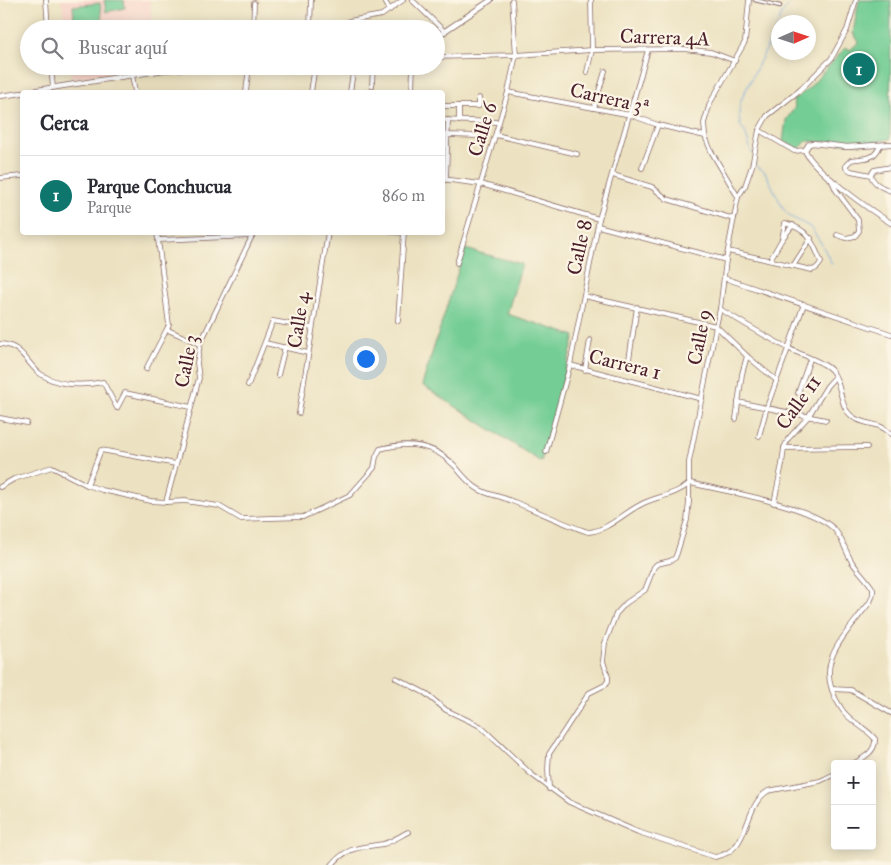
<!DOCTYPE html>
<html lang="es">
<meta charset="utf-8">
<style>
body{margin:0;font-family:"IM FELL Great Primer",serif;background:#f2f2f3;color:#2b2b33}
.controls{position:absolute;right:15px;bottom:15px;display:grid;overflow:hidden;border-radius:5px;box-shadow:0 2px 12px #0003}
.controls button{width:45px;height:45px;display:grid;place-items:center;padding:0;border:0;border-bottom:1px solid #e1e1e2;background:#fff;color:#2b2b33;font:25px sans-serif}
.compass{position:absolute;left:771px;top:15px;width:45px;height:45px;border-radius:50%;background:#fff;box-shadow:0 2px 12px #0003;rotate:87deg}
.you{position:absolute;left:365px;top:358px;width:18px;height:18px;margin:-12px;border:4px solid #fff;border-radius:50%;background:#1a73e8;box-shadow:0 0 0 8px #1a73e833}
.badge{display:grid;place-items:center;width:32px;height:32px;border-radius:50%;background:#0f766e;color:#fff;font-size:16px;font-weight:700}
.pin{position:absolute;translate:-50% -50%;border:2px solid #fff;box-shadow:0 1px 5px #0006}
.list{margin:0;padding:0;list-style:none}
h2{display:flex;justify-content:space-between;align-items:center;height:65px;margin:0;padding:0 20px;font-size:21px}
h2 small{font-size:16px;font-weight:400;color:#7c7c81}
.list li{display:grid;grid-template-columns:32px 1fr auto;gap:15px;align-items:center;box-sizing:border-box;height:80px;padding:0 20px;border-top:1px solid #e1e1e2}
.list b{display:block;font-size:19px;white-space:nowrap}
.list p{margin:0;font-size:16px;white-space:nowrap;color:#7c7c81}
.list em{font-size:16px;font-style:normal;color:#7c7c81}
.icon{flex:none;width:28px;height:28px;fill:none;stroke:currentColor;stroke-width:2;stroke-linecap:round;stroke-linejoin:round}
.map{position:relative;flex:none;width:891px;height:865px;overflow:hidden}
.search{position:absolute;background:#fff;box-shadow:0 2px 12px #0003;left:20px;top:20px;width:425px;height:55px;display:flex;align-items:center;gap:12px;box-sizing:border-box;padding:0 18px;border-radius:28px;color:#7c7c81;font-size:19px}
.panel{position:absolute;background:#fff;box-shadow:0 2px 12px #0003;left:20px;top:90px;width:425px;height:145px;border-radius:5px}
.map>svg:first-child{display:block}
.built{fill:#f7d1c6}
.green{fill:#73cd94;stroke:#5e7660}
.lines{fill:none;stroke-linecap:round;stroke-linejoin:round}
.stream{stroke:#6fa5dd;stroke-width:1}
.pedestrian-casing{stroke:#836360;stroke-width:4.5}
.minor-casing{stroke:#836360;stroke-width:5.5}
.tertiary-casing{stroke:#836360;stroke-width:6}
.pedestrian{stroke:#fff;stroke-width:2.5}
.minor{stroke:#fff;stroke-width:4}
.tertiary{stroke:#fff;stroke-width:4.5}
.labels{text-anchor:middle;stroke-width:4.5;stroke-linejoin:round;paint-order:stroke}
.street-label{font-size:20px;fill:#4a1f2b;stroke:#fcf5e5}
</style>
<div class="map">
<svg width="891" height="865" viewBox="0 0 891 865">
<rect width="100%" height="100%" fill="#fcf5e5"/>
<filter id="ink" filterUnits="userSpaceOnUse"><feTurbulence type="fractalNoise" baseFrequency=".02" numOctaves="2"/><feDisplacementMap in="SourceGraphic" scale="10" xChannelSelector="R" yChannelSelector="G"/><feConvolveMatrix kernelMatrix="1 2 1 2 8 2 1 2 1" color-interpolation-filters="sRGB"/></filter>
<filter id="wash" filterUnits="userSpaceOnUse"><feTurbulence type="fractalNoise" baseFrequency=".0096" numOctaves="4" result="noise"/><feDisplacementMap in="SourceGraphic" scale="20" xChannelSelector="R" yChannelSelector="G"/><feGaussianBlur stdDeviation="1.12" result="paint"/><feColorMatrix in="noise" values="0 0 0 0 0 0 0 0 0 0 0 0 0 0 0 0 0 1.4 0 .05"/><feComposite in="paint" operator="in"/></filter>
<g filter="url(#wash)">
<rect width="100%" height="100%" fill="#ece2c1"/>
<g class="built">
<polygon points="61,0 150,0 152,29 66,29 65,16"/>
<polygon points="70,66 149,66 71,79"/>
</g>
<g class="green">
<polygon points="104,0 124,0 125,8 106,12"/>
<polygon points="859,0 891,0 890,139 863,144 807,141 799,149 783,141 786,120 795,107 793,100 809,88 846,47 850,50 859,42 853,33"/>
<polygon points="100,3 103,29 75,29 73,6"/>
<polygon points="465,249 522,264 507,314 575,336 541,462 422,385"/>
</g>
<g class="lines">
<g class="stream">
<polyline points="779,22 781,15 793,0"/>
<polyline points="752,154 745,132 740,125 739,113 741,100 778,25"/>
<polyline points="755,163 755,165 765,172 784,210 791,217 810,227 821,243 832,264"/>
</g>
</g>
</g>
<g filter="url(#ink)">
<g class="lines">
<g class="pedestrian-casing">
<polyline id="pedestrian" points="755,0 780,6"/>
</g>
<g class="minor-casing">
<g id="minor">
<polyline points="46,0 48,29"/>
<polyline points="384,0 390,10"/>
<polyline points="412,0 445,32"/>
<polyline points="349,21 382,15 403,0"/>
<polyline points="253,29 254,3"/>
<polyline points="310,29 311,0"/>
<polyline points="436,57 516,55 592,50 684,49 711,52 735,61"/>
<polyline points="51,66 53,88"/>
<polyline points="587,72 592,50 591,0"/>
<polyline points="132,75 135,92"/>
<polyline points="372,86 373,66"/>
<polyline points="246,92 249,66"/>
<polyline points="311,92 315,66"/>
<polyline points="350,92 354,66"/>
<polyline points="412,92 413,66"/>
<polyline points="508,92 631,115 658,125 705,136"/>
<polyline points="442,106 479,106 479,98"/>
<polyline points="594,108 605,71"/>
<polyline points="442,120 498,122"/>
<polyline points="459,121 459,106"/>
<polyline points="759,130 794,151 805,150"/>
<polyline points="447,135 479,136"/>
<polyline points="496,135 577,154"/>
<polyline points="642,168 658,125"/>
<polyline points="613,175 652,187 667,199 734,219"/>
<path d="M871,175L851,171L846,168V165L851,160C866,157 873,161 880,146"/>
<path d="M871,175C873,184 883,188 891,191"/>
<polyline points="871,175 874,170 891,167"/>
<polyline points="0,178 22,176"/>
<polyline points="442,179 481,184 599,219"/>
<polyline points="831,179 836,190 858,220 859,231 855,236 846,238 837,235"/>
<polyline points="446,180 448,120"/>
<polyline points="738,197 711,151 705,136 704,123 710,103 745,42 749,0"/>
<polyline points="598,226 726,260"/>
<polyline points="391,232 404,233"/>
<polyline points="159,240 252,236"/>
<path d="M728,251L812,270C817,269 819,266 821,262C812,240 809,230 785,223L782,239"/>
<polyline points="770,260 782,239 793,225"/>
<polyline points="457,263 508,92 516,55 512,0"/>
<polyline points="793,266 811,238"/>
<polyline points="724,278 891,334"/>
<polyline points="584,296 716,326"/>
<path d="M720,309C743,323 766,337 790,349C801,355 823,361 831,370C843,383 838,407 853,417C865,426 879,421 891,434"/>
<polyline points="398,321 404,232"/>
<polyline points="716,326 747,356 776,380"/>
<polyline points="168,330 200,344"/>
<polyline points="265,343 308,353"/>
<path d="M0,344C24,345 27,366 42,375C61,387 83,386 103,382L117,408L125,393L191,407"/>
<polyline points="570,365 702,399"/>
<polyline points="628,366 637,307"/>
<polyline points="146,369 169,325 157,232"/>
<polyline points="585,370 590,340"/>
<polyline points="278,375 285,347"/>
<polyline points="248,385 273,321 312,328"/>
<polyline points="798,393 810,359"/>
<polyline points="738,402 826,420"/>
<polyline points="299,413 328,232"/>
<polyline points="0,418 27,423"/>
<polyline points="736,419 742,374 747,356"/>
<polyline points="759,436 767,407 804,304"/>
<polyline points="784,448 867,447"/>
<polyline points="546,452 570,365 599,219 648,50"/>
<path d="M690,483C724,491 808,505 833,528C842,536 845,551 852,562C858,571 867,579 873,589C874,599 868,605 862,612C837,645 814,667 841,708C849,722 866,727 875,739C876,752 863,758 853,764"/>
<polyline points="87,485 101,450 176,464"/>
<path d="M0,487L14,479L52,467L87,485L102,490L151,501L166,502L185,501L219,506L241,519L303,517L350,495L374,468L376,457L380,449C409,441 434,444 455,466C462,475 470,485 480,490C489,495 500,496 509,500C536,510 561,523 588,532C607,531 624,513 640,505C656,496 675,496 690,483"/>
<polyline points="166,502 199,378 197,363 200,344 254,232"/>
<polyline points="774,503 782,464 784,448 788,439 808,417 827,386 835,377"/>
<path d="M396,678L425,693L446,710L480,726L531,774L569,802L638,832L715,857C752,851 742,807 768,791L820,781L835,774"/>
<polyline points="832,689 851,690 891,713"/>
<polyline points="549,789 548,769 549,754 589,693 605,685 608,681 608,677 603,661 605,643 616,614 626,603 645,590 654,567 657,564 670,561 675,558 677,553 687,520 689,502 689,462 716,326 720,309 726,260 738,197 745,186 752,166 759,130 767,116 800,90 831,59 847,30 856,0"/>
<path d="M332,865C347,846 361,848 383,844C391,842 400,836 408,832"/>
</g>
</g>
<g class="tertiary-casing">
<g id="tertiary">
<polyline points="436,37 491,0"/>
<polyline points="25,92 164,70 208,66"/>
<polyline points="0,96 22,93"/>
<path d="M891,144L847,147L813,143L809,144L805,150C811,169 873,212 891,223"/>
</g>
</g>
<use href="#pedestrian" class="pedestrian"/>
<use href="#minor" class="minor"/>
<use href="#tertiary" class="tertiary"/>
</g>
</g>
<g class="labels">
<g class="street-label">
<text transform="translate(665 37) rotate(2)" y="7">Carrera 4A</text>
<text transform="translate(610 98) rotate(13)" y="7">Carrera 3ª</text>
<text transform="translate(482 129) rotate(-73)" y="7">Calle 6</text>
<text transform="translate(579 247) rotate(-78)" y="7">Calle 8</text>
<text transform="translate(298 320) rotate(-81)" y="7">Calle 4</text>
<text transform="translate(699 337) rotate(-79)" y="7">Calle 9</text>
<text transform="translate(186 361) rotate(-79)" y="7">Calle 3</text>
<text transform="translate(625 364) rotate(14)" y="7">Carrera 1</text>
<text transform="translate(798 402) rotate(-54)" y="7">Calle 11</text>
</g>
</g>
</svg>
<div class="controls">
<button>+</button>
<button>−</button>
</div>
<svg class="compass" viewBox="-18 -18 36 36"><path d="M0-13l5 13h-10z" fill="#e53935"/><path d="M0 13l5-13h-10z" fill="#7c7c81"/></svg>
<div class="you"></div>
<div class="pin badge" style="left:859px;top:69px">1</div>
<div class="search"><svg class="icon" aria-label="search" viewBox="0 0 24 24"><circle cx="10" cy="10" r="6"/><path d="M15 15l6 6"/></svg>Buscar aquí</div>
<section class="panel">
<h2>Cerca<small></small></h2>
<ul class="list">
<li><span class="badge">1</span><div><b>Parque Conchucua</b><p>Parque</p></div><em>860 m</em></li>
</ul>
</section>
</div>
